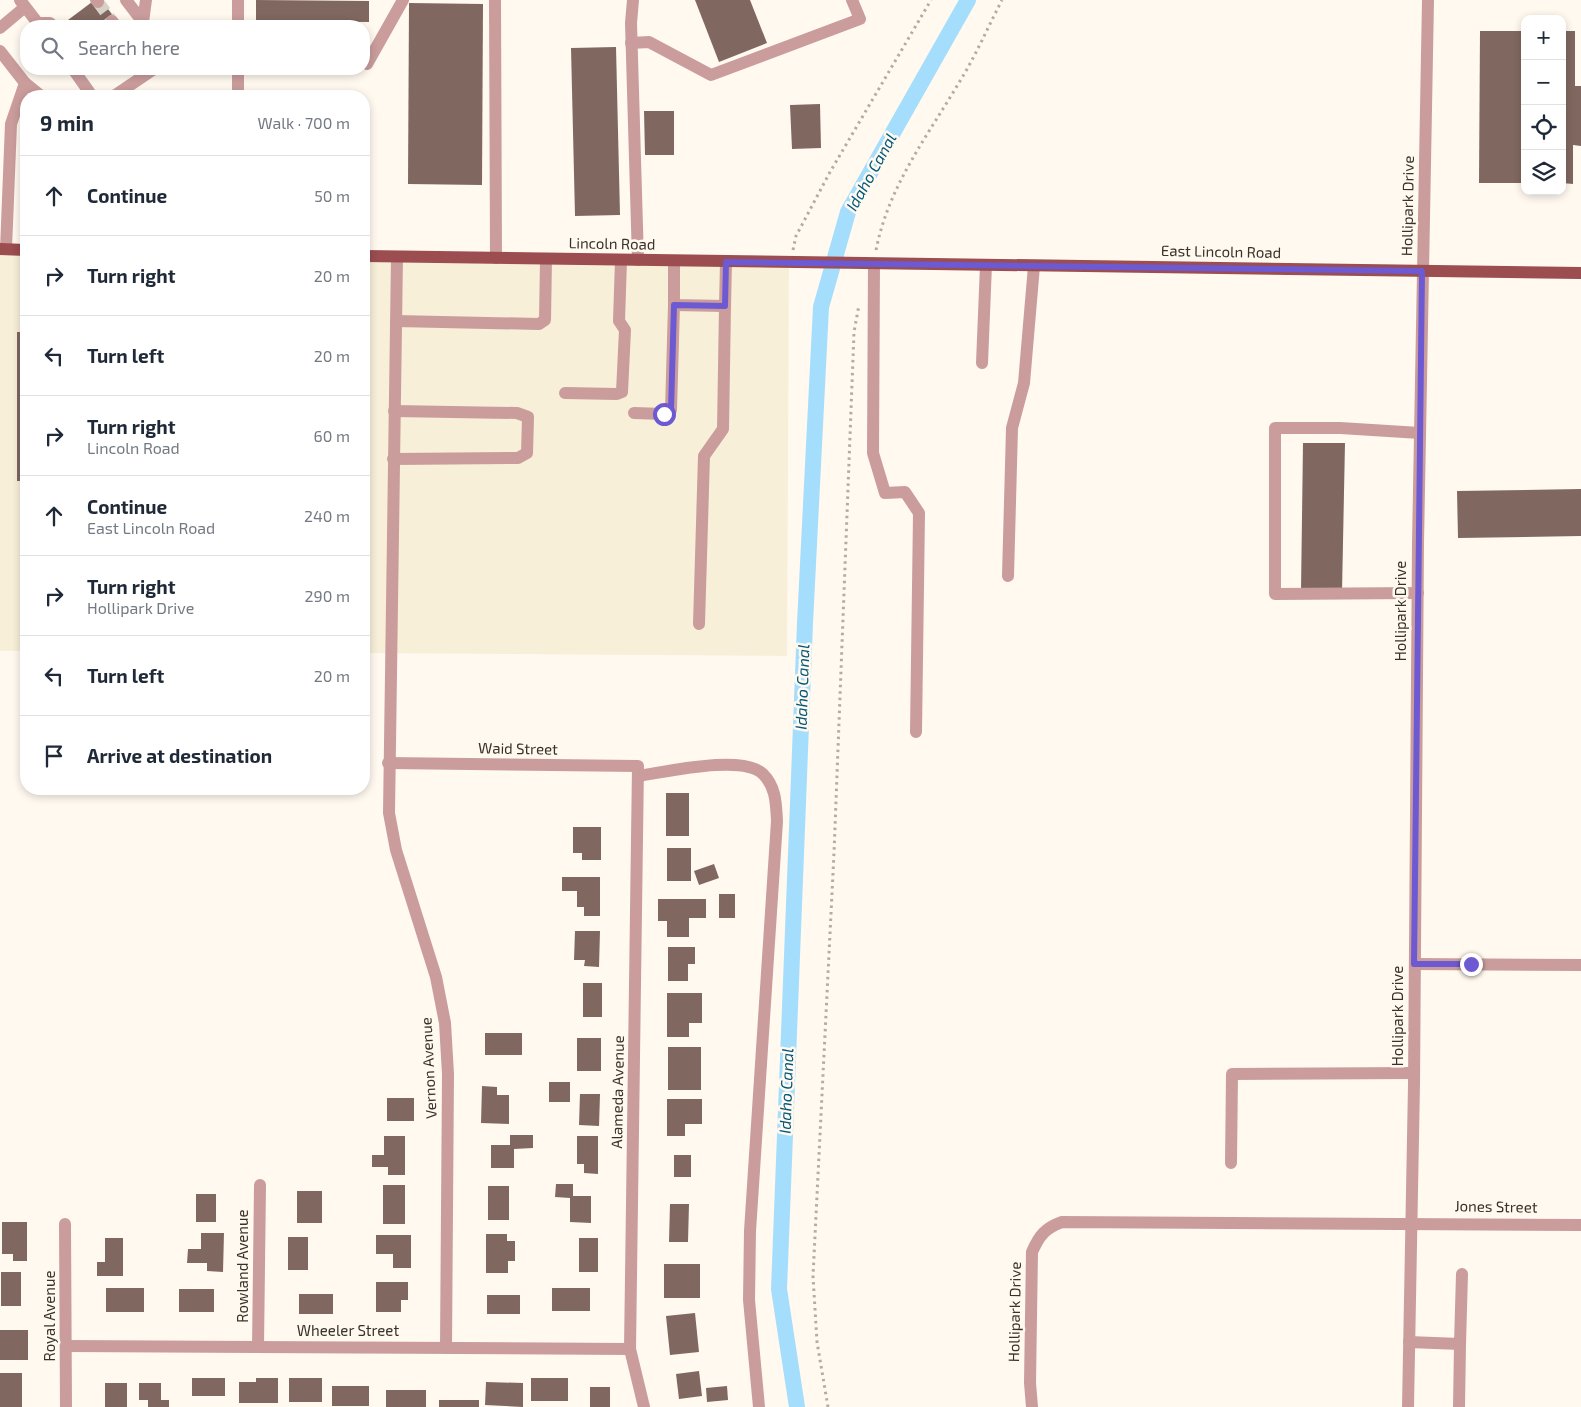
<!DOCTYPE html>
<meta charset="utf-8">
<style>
body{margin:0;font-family:"Exo 2",sans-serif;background:#f6f6f7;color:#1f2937}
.controls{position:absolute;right:15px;top:15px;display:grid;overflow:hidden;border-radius:10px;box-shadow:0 2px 8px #0003}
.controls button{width:45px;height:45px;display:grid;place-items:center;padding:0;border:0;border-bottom:1px solid #e0e1e3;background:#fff;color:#1f2937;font:25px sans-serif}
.stop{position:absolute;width:15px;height:15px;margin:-11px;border:4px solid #6d59d2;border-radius:50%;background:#fff}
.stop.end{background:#6d59d2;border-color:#fff;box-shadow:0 1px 5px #0008}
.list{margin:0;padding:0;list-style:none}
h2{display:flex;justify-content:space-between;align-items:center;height:65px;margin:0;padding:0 20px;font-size:21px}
h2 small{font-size:16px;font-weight:400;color:#747a83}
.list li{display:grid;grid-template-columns:32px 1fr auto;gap:15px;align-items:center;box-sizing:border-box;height:80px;padding:0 20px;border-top:1px solid #e0e1e3}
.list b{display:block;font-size:19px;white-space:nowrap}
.list p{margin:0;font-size:16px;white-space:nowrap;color:#747a83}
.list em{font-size:16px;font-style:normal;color:#747a83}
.icon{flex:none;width:28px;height:28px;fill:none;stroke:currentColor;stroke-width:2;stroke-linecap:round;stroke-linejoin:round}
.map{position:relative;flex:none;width:1581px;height:1407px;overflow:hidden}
.search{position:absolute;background:#fff;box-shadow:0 2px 8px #0003;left:20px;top:20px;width:350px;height:55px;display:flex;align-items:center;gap:12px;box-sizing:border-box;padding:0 18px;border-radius:20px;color:#747a83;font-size:19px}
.panel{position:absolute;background:#fff;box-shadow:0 2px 8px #0003;left:20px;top:90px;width:350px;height:705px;border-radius:20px}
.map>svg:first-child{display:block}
.commercial{fill:#f8efd9}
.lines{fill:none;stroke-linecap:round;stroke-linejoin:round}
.canal{stroke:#a5ddfd;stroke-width:16}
.building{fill:#806860}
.minor-tunnel{stroke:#d7d1c8;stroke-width:12;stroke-dasharray:12 6;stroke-linecap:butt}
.path{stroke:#b2aca3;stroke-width:3;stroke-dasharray:2.5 4;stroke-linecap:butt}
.minor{stroke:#ca9d9c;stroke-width:12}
.major{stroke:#9b4d50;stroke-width:12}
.route{stroke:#6d59d2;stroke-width:6}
.labels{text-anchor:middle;stroke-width:5;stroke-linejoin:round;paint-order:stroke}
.street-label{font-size:15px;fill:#38332a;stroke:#fff9f0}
.water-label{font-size:16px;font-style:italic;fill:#01587b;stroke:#fff9f0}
</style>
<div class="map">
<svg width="1581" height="1407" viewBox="0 0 1581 1407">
<rect width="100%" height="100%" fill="#fff9f0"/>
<g class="commercial">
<polygon points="0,249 26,250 26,651 0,651"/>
<polygon points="364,256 789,263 787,656 364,653"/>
</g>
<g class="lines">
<polyline class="canal" points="797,1407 779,1289 805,623 821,307 848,212 968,0"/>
</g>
<g class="building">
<polygon points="101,0 115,18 110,26 60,26 92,2"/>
<polygon points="256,0 369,1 369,22 256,21"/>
<polygon points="695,0 750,0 767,43 719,62"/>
<polygon points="409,3 483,4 482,185 408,184"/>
<polygon points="1480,31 1525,31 1525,183 1479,183"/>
<polygon points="1562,31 1575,31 1575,86 1581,86 1581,146 1573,145 1573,184 1562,183"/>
<polygon points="616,47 620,215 575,216 571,48"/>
<polygon points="820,104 821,148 792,149 790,105"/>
<polygon points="644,111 674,111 674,155 645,155"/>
<rect x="17" y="332" width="9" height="149"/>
<polygon points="1303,443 1345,443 1342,592 1301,591"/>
<polygon points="1581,489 1581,536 1458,538 1457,491"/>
<rect x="666" y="793" width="23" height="43"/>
<polygon points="573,827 601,827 601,860 582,860 582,853 573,853"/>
<rect x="667" y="848" width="24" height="33"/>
<polygon points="714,864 719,878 699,885 694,871"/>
<polygon points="562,877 600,877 600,916 584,916 584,907 577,907 577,891 562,891"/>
<rect x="719" y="894" width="16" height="24"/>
<polygon points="658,899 706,899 706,918 689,918 689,937 667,937 667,921 658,921"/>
<polygon points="575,931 600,931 599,967 584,966 585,960 574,960"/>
<polygon points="668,947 695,947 695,964 688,964 688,981 668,981"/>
<rect x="583" y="983" width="19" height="34"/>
<polygon points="667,993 702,993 702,1023 689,1023 689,1037 667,1037"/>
<rect x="485" y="1033" width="37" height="22"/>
<rect x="577" y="1038" width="24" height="33"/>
<rect x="668" y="1047" width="33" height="43"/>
<rect x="549" y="1082" width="21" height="20"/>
<polygon points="482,1086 497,1087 497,1095 509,1095 509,1124 481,1123"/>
<polygon points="580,1094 600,1094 599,1126 579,1125"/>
<rect x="387" y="1098" width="27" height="23"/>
<polygon points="667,1099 702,1099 702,1124 685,1124 685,1136 667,1136"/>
<polygon points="510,1135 533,1135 533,1148 514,1149 514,1168 491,1168 491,1145 510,1145"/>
<polygon points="384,1136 405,1136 405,1175 388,1175 388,1167 372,1167 372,1155 384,1155"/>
<polygon points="577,1136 598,1136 598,1174 584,1173 584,1164 577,1164"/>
<rect x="674" y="1155" width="17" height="22"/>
<polygon points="556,1184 573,1184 573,1196 591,1196 591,1223 570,1222 570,1198 555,1197"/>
<rect x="383" y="1185" width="22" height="39"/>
<rect x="488" y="1186" width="21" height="34"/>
<rect x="297" y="1191" width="25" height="32"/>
<rect x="196" y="1194" width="20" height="28"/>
<polygon points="670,1204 689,1204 688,1242 669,1242"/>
<polygon points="2,1222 27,1222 27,1261 13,1261 13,1254 2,1254"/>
<polygon points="201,1233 224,1233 223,1272 207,1271 207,1263 187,1263 188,1249 201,1249"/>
<polygon points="486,1234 507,1234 507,1241 515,1241 515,1261 508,1261 508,1273 486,1273"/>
<polygon points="376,1235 411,1235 411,1268 393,1268 393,1254 376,1254"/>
<rect x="288" y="1237" width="20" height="33"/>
<polygon points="105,1238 123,1238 123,1276 97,1276 97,1262 105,1262"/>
<rect x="579" y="1238" width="19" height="34"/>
<rect x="664" y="1264" width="36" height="34"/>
<rect x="1" y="1272" width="20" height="34"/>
<polygon points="376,1282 408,1282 408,1300 401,1300 401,1312 376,1312"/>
<rect x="106" y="1288" width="38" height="24"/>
<rect x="552" y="1288" width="38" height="23"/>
<rect x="179" y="1289" width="35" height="23"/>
<rect x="299" y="1294" width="34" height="20"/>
<rect x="487" y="1295" width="33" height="19"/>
<polygon points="695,1313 699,1352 670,1355 666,1316"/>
<rect x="0" y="1330" width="28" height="30"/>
<polygon points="699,1371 702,1396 679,1399 676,1374"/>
<rect x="0" y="1373" width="22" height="34"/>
<rect x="192" y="1378" width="33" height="18"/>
<polygon points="256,1378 278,1378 278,1403 239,1403 239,1382 256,1382"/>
<rect x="289" y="1378" width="33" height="24"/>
<rect x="531" y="1378" width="37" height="23"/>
<polygon points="486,1382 523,1383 523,1407 485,1405"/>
<rect x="105" y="1383" width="22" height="24"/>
<polygon points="139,1383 161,1383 161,1400 169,1400 169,1407 148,1407 148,1400 139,1400"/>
<rect x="332" y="1386" width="37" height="20"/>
<polygon points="727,1386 728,1400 707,1402 706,1388"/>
<rect x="590" y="1387" width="20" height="20"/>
<rect x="386" y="1390" width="40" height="17"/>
<rect x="439" y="1400" width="40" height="7"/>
</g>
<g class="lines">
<polyline class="minor-tunnel" points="98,2 112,21"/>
<g class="path">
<polyline points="793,250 796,236 830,172 931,0"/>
<path d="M876,250C889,185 927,137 960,81C976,55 988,27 1002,0"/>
<polyline points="828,1407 817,1342 813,1276 834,853 854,332 859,305"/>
</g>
<g class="minor">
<polyline points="20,0 40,26"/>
<polyline points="96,0 98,2"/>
<polyline points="126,0 146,26"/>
<polyline points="495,0 496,258"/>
<polyline points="633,0 631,23 638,260"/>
<polyline points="112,21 116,26"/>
<polyline points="143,22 146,0"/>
<polyline points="37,23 50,23 53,26"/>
<polyline points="238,26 238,0"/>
<polyline points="0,28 25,7"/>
<polyline points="631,43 649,42 711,75 860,19 852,0"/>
<polyline points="0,51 25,83 11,124 6,249"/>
<polyline points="367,64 403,0"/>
<polyline points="73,69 92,96"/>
<polyline points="25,83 41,96"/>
<polyline points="107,96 185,96"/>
<polyline points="114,96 154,69"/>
<polyline points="238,96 238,69"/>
<polyline points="397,257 389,813 396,850 436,977 445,1023 448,1074 446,1348"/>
<polyline points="674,261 674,305 725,306 726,262"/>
<polyline points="874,264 873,453 885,493 905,492 919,513 916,732"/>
<polyline points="396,321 539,324 545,320 546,259"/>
<polyline points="982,363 986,265"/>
<polyline points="565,393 617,394 622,392 625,330 619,321 621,260"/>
<polyline points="634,413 664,414 671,410 674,305"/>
<polyline points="393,459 518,458 527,453 528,417 517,413 394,411"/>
<polyline points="1008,576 1012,428 1024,383 1034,266"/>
<polyline points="1418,593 1275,594 1275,428 1340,428 1420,433"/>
<polyline points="699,624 704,456 723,429 725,306"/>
<polyline points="388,763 638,766 630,1349 644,1407"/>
<path d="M638,776C666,772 743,754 763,774C776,787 776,803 777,821L750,1231L749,1300L759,1407"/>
<polyline points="1415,964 1581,965"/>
<polyline points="1231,1163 1232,1074 1414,1073"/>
<polyline points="65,1224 66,1407"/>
<polyline points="1409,1342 1460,1344 1462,1274"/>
<polyline points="66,1346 630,1349"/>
<polyline points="258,1347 260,1185"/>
<path d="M1032,1407L1030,1383L1032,1252C1039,1236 1045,1228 1062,1222L1581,1225"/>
<polyline points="1408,1407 1414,1084 1418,544 1428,0"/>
<polyline points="1459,1407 1460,1344"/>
</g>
<g class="major">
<polyline points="0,249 26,250"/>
<polyline points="364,256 1581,273"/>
</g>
</g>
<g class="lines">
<polyline class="route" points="664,414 671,410 674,305 725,306 726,262 1422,271 1414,964 1471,964"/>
</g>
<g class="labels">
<g class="street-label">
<text transform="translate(1408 206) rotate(-89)" y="5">Hollipark Drive</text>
<text transform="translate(612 244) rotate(1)" y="5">Lincoln Road</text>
<text transform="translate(1221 252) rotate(1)" y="5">East Lincoln Road</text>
<text transform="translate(1401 611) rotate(-90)" y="5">Hollipark Drive</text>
<text transform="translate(518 749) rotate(1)" y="5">Waid Street</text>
<text transform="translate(1398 1016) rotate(-90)" y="5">Hollipark Drive</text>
<text transform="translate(429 1068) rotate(-93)" y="5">Vernon Avenue</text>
<text transform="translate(618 1092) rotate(-89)" y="5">Alameda Avenue</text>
<text transform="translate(1496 1207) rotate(1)" y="5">Jones Street</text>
<text transform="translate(243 1266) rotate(-90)" y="5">Rowland Avenue</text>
<text transform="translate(1015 1312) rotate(-89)" y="5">Hollipark Drive</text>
<text transform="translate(50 1316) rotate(-90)" y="5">Royal Avenue</text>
<text x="348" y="1336">Wheeler Street</text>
</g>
<g class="water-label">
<text transform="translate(871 172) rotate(-61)" y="6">Idaho Canal</text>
<text transform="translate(802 687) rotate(-88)" y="6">Idaho Canal</text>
<text transform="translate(786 1091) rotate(-88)" y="6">Idaho Canal</text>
</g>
</g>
</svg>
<div class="controls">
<button>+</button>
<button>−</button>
<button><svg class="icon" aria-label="locate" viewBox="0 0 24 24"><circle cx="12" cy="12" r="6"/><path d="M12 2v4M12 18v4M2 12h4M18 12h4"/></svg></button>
<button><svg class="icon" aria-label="layers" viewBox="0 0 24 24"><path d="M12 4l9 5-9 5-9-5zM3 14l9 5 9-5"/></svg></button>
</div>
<div class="stop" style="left:664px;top:414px"></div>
<div class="stop end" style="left:1471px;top:964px"></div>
<div class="search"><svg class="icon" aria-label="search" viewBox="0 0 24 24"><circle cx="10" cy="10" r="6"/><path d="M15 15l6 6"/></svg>Search here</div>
<section class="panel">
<h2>9 min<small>Walk · 700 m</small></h2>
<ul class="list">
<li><svg class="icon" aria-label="ahead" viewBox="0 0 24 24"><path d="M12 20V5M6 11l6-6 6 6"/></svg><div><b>Continue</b></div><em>50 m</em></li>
<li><svg class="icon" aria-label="right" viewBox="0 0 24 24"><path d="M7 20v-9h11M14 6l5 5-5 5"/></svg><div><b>Turn right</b></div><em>20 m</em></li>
<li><svg class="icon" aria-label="left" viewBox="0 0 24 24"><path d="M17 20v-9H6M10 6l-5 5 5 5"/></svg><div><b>Turn left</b></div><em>20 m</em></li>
<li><svg class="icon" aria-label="right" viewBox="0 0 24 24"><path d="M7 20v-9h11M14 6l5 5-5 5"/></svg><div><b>Turn right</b><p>Lincoln Road</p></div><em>60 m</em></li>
<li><svg class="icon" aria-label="ahead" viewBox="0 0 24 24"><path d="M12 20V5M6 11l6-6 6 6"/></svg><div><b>Continue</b><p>East Lincoln Road</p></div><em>240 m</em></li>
<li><svg class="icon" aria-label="right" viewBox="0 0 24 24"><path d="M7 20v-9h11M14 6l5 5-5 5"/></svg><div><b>Turn right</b><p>Hollipark Drive</p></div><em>290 m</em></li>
<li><svg class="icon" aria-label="left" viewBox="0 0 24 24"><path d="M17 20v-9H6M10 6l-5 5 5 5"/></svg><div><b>Turn left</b></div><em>20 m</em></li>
<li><svg class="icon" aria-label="arrive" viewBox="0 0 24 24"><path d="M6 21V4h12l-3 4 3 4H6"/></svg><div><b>Arrive at destination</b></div></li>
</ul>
</section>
</div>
